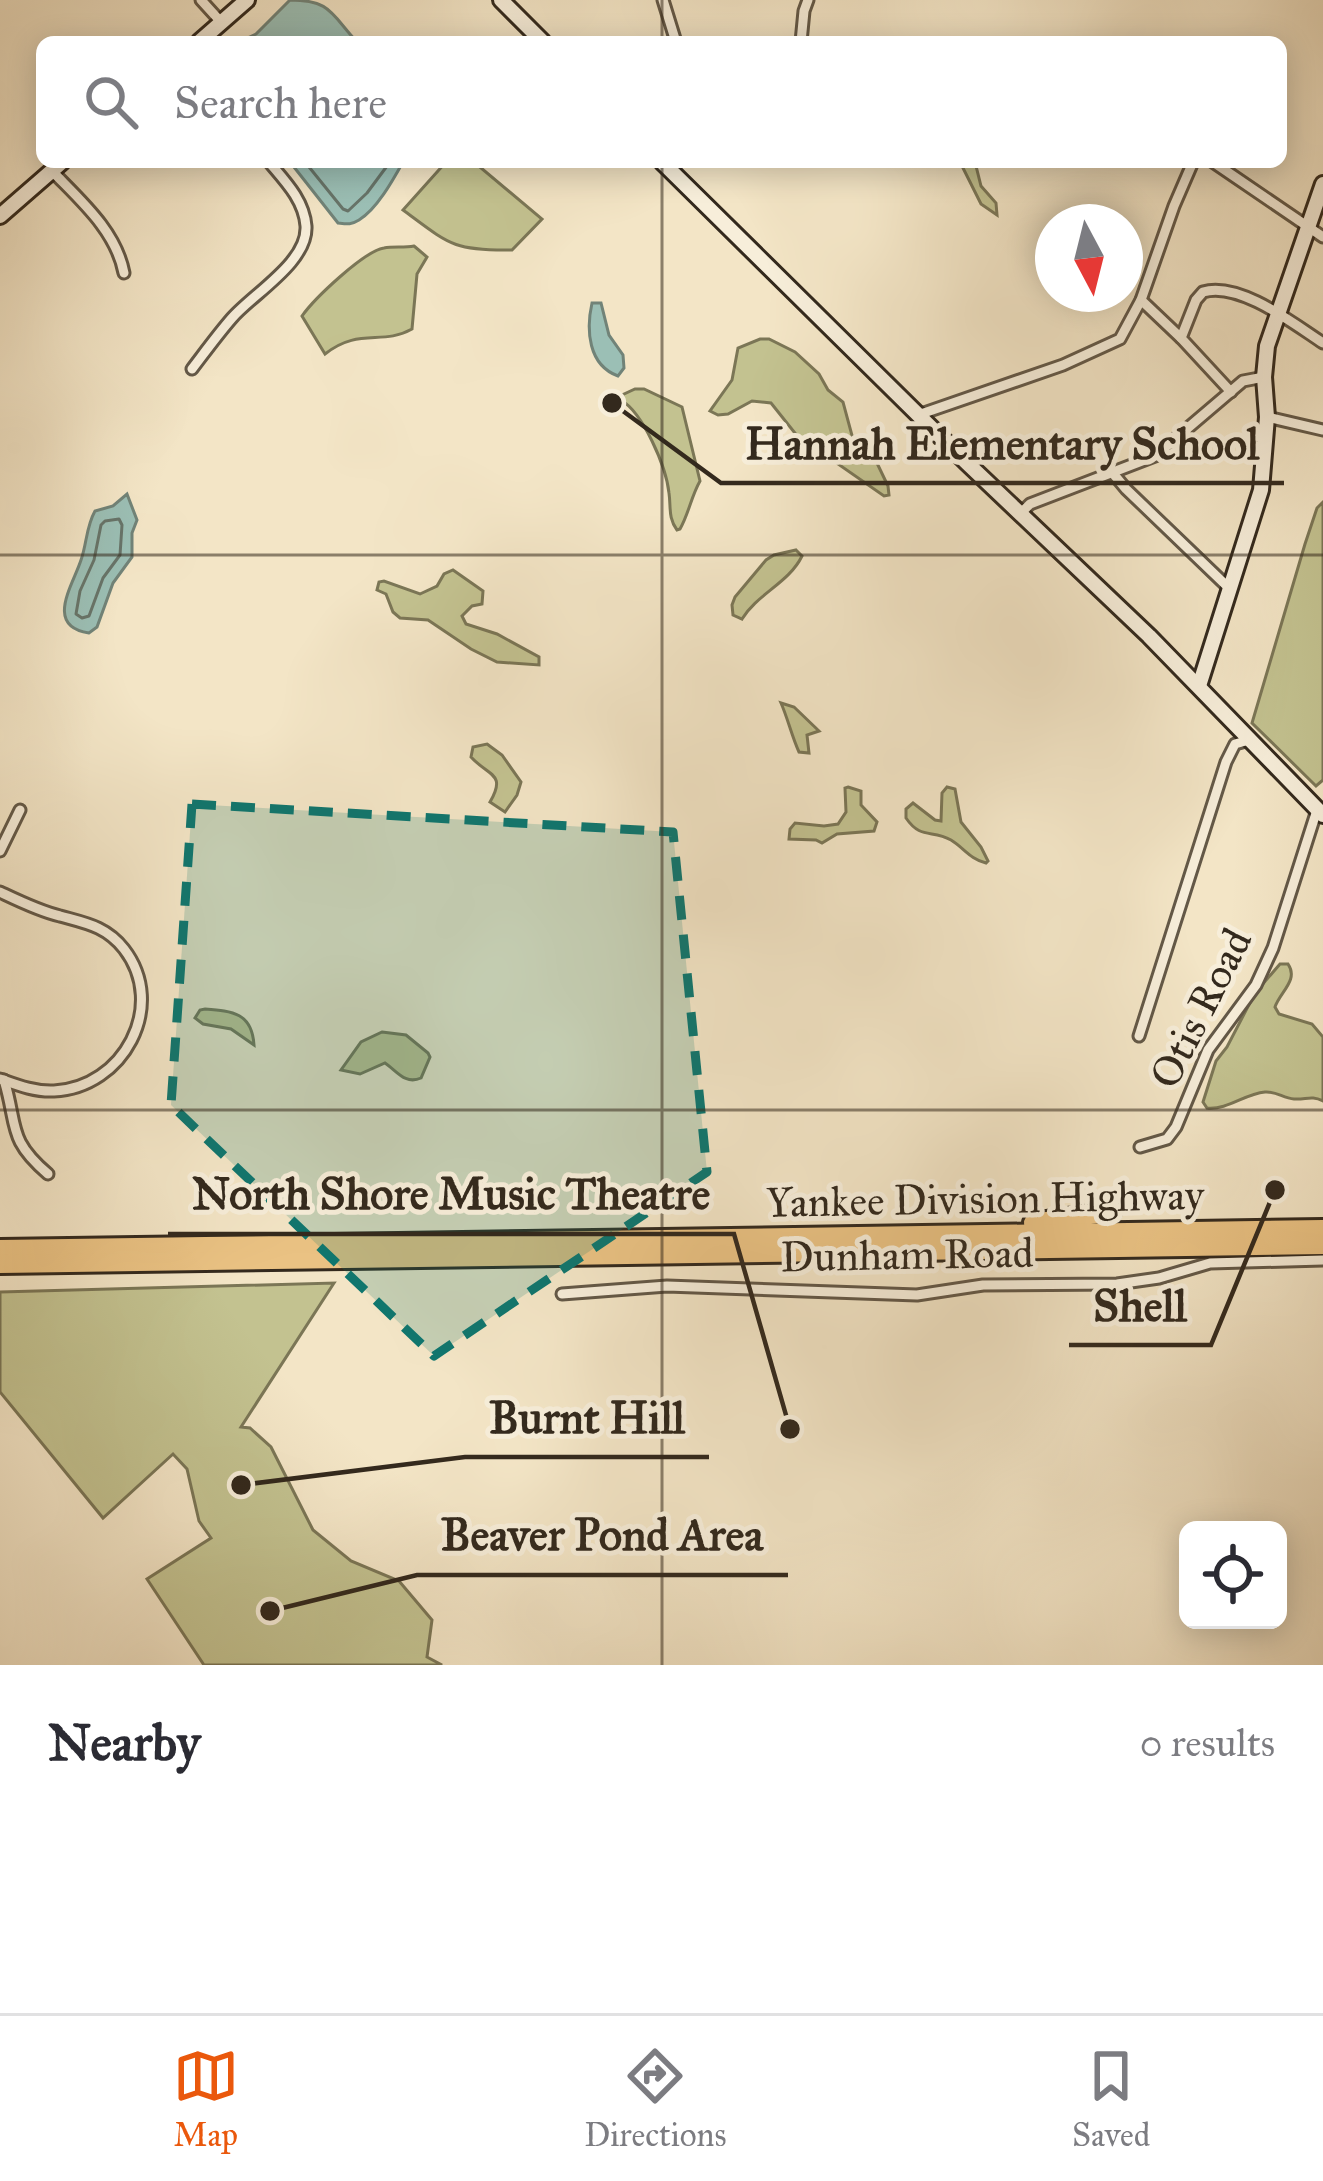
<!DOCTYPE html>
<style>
body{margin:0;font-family:"IM FELL Great Primer",serif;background:#f7f7f7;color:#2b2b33}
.controls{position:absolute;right:36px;bottom:36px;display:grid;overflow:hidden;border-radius:18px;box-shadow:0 6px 30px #0003}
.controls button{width:108px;height:108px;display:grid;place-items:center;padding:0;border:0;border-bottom:3px solid #e1e1e2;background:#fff;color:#2b2b33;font:60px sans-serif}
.compass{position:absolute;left:1035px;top:204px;width:108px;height:108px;border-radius:50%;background:#fff;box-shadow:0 6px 30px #0003;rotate:173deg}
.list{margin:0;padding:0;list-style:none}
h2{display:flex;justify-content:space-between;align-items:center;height:156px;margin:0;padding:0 48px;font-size:51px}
h2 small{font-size:39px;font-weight:400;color:#7c7c81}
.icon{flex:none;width:66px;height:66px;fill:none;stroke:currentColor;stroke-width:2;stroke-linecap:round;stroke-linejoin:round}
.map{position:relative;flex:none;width:1323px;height:1665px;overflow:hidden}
.search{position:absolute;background:#fff;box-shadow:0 6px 30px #0003;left:36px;right:36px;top:36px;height:132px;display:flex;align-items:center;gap:30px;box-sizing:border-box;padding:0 42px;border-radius:18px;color:#7c7c81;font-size:45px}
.sheet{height:348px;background:#fff}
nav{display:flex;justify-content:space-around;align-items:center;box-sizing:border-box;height:168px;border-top:3px solid #e1e1e2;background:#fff;font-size:33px;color:#7c7c81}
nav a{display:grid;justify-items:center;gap:6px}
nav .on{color:#ea580c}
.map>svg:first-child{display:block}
.green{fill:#c3c290;stroke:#7b7656;stroke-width:3}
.water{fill:#9bbfb5;stroke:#718378;stroke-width:3}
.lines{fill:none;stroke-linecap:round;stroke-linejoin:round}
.shore{stroke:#677469;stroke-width:3}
.street-casing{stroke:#635847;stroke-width:15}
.secondary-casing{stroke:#33291d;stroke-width:20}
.highway-casing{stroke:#33291d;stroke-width:24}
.street{stroke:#f7eeda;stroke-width:9}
.secondary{stroke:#f7eeda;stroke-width:14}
.highway{stroke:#eac283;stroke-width:18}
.marked{fill:#0f766e;fill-opacity:0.2;stroke:#0f766e;stroke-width:9;stroke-dasharray:24 15;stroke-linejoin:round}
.grid{fill:none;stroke:#33291d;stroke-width:3;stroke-opacity:0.55}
.labels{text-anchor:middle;stroke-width:10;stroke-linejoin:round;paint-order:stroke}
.street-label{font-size:42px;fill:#33291d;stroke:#f7eeda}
.leader{fill:none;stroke:#33291d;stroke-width:4.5}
.callout-dot{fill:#33291d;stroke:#f7eeda;stroke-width:4.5}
.callout-label{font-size:45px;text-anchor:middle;font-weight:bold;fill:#33291d;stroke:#f7eeda;stroke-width:10;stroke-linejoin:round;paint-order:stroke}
</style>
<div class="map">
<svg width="1323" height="1665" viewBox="0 0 1323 1665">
<rect width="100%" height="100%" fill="#f3e5c6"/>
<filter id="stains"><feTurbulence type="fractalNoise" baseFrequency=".00167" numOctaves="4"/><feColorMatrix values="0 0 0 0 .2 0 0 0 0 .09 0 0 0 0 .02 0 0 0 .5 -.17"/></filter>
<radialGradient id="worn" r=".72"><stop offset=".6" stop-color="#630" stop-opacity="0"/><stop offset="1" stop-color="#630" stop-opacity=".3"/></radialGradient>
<g class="green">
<path d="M446,162H474L542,219L512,250C453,251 449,244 403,210Z"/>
<polygon points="960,162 975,162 981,186 996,203 997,215 981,204"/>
<path d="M414,246L427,257L417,274L412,329C382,346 359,327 325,354L302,316C314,299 364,251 384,248C393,246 404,248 414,246Z"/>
<polygon points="760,339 769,339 795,352 819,374 828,390 843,402 854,443 876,461 888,486 889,495 884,496 838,464 829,453 806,447 771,403 752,401 728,414 718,415 710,411 732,380 738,348"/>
<path d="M635,389H644L682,407L700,481C691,497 689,513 680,529L677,530C668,518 671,507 669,493C666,466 643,413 621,400L622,395Z"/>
<polygon points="1323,502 1323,780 1316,786 1252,723 1305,544 1317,508"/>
<path d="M796,550L802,556C789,583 757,594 742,619L733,615L732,605L735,597L766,560L774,555Z"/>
<polygon points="453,570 483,591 482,604 472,606 462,616 466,624 497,634 539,657 539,665 497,662 471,649 428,620 400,618 393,612 386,594 377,590 379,582 384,581 420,594 437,586 444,574"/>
<path d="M781,703L794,707L819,731L807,735L809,753L799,752C792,737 788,719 781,703Z"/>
<path d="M487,744L502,755L521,782L517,795L505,812L490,802C507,773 488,776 471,757L473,747Z"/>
<polygon points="848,787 861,791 861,805 877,822 874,831 837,834 822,843 816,840 789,839 790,829 795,823 824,826 838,824 846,812 845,788"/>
<path d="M947,787L955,789L961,822L981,847L988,861L986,863C970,859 964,848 951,840C932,829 921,840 906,818V809L913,803L935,820L941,821L942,793Z"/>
<path d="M1280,964H1288C1299,980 1280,992 1275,1007L1279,1014L1312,1024L1323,1037V1101C1311,1095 1306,1100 1294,1099C1283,1098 1276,1091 1265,1092C1244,1094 1228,1110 1207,1108L1203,1102L1216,1061L1227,1047L1255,993Z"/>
<path d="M205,1009C233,1011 252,1013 254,1045L231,1029L203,1024L195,1018L200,1010Z"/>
<path d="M382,1032L406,1035L428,1053L430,1057L421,1078C405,1085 397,1071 385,1063L360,1074L341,1070L361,1042Z"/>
<polygon points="334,1283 241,1427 250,1428 271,1447 313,1530 351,1561 399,1581 432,1620 427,1657 442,1665 204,1665 147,1579 211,1538 199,1521 187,1469 173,1454 103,1518 0,1392 0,1292"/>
</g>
<g class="water">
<path d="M290,0C331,0 331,14 357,42H239L256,34Z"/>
<path d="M290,162H403C393,180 377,209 359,220C351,225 347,224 338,223Z"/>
<path d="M592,303H601L609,335L623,355L624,368L618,376C588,365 586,330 592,303Z"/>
<path d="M127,494L137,520L132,533V557L113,583L97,627L89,633C44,626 73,585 81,560C87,543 86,527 95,511L113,506Z"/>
</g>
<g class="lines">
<g class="shore">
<polyline points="305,162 343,209 348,211 367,193 390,162"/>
<polygon points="119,519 122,525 120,555 103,578 89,616 82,618 76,614 80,591 94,560 101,525 105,521"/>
</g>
<g class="street-casing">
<g id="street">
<polyline points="201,0 221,22"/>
<polyline points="663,0 676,42"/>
<polyline points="801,42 804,11 808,0"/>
<polyline points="1213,162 1323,237"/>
<path d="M52,171C81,201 116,231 124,273"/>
<polyline points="1141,300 1181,338"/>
<path d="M192,369C205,352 218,334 232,318C254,293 308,262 306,226C304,200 285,181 269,162"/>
<path d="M1231,392L1181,338L1196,300L1203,292C1239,281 1294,324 1323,343"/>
<polyline points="918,415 1063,365 1120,339 1141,300 1174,206 1193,162"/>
<polyline points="1267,417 1323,430"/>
<polyline points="1111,471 1126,489 1230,589"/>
<polyline points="1021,513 1030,504 1155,456 1243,381 1264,377"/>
<polyline points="0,851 20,810"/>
<path d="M0,892C19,901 39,911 60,916C85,923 106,926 124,949C168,1006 123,1088 54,1091C35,1092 17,1085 0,1079"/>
<polyline points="1139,1036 1226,762 1235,744 1249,740"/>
<path d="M4,1080C18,1126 7,1139 48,1174"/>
<polyline points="1140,1147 1167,1139 1176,1127 1208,1050 1256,985 1273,948 1317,810"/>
<polyline points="562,1294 667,1286 917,1295 983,1285 1117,1284 1159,1278 1210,1263 1323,1260"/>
</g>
</g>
<g class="secondary-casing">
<g id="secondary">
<polyline points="501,0 543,42"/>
<polyline points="199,42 247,0"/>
<polyline points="662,162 967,463 1149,636 1323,815"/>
<polyline points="0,216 62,162"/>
<polyline points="1199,686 1261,490 1267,417 1264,377 1267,346 1323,184"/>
</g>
</g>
<g class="highway-casing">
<g id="highway">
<polyline points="1033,1223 1111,1212"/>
<polyline points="0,1249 1323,1229"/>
<polyline points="0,1264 1323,1245"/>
</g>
</g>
<use href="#street" class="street"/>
<use href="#secondary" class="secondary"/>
<use href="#highway" class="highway"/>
</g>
<path class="marked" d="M192,804L673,832L707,1172L434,1356L171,1105Z"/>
<path class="grid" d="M662,0V42M662,162V1665M0,555H1323M0,1110H1323"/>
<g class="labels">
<g class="street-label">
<text transform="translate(1200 1008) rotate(-63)" y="15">Otis Road</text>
<text transform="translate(985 1198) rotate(-1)" y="15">Yankee Division Highway</text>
<text transform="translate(907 1254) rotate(-1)" y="15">Dunham Road</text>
</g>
</g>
<path class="leader" d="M612 403L721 483H1284M790 1429L734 1234H168M1275 1190L1211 1345H1069M241 1485L465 1457H709M270 1611L417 1575H788"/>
<g class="callout-dot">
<circle cx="612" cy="403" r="12"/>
<circle cx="790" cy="1429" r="12"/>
<circle cx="1275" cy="1190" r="12"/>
<circle cx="241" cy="1485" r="12"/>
<circle cx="270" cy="1611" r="12"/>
</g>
<g class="callout-label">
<text x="1002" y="459">Hannah Elementary School</text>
<text x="451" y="1209">North Shore Music Theatre</text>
<text x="1140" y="1321">Shell</text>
<text x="587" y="1433">Burnt Hill</text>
<text x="602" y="1550">Beaver Pond Area</text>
</g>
<rect width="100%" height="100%" filter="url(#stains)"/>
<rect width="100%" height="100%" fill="url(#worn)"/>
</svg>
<div class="controls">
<button><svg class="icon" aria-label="locate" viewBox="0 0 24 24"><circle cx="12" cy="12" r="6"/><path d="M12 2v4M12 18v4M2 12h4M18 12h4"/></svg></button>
</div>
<svg class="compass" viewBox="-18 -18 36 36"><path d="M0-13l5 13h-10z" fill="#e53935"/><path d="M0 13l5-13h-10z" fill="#7c7c81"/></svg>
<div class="search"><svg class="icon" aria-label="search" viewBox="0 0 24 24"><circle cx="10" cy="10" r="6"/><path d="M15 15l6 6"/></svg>Search here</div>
</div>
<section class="sheet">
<h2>Nearby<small>0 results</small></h2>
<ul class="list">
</ul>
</section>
<nav>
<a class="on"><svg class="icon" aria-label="map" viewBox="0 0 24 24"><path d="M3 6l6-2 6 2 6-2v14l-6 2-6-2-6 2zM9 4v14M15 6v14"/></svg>Map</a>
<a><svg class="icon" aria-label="directions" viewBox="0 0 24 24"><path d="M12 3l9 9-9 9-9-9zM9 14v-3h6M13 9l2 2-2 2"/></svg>Directions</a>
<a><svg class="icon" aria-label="saved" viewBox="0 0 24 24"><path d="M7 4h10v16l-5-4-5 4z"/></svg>Saved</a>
</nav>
